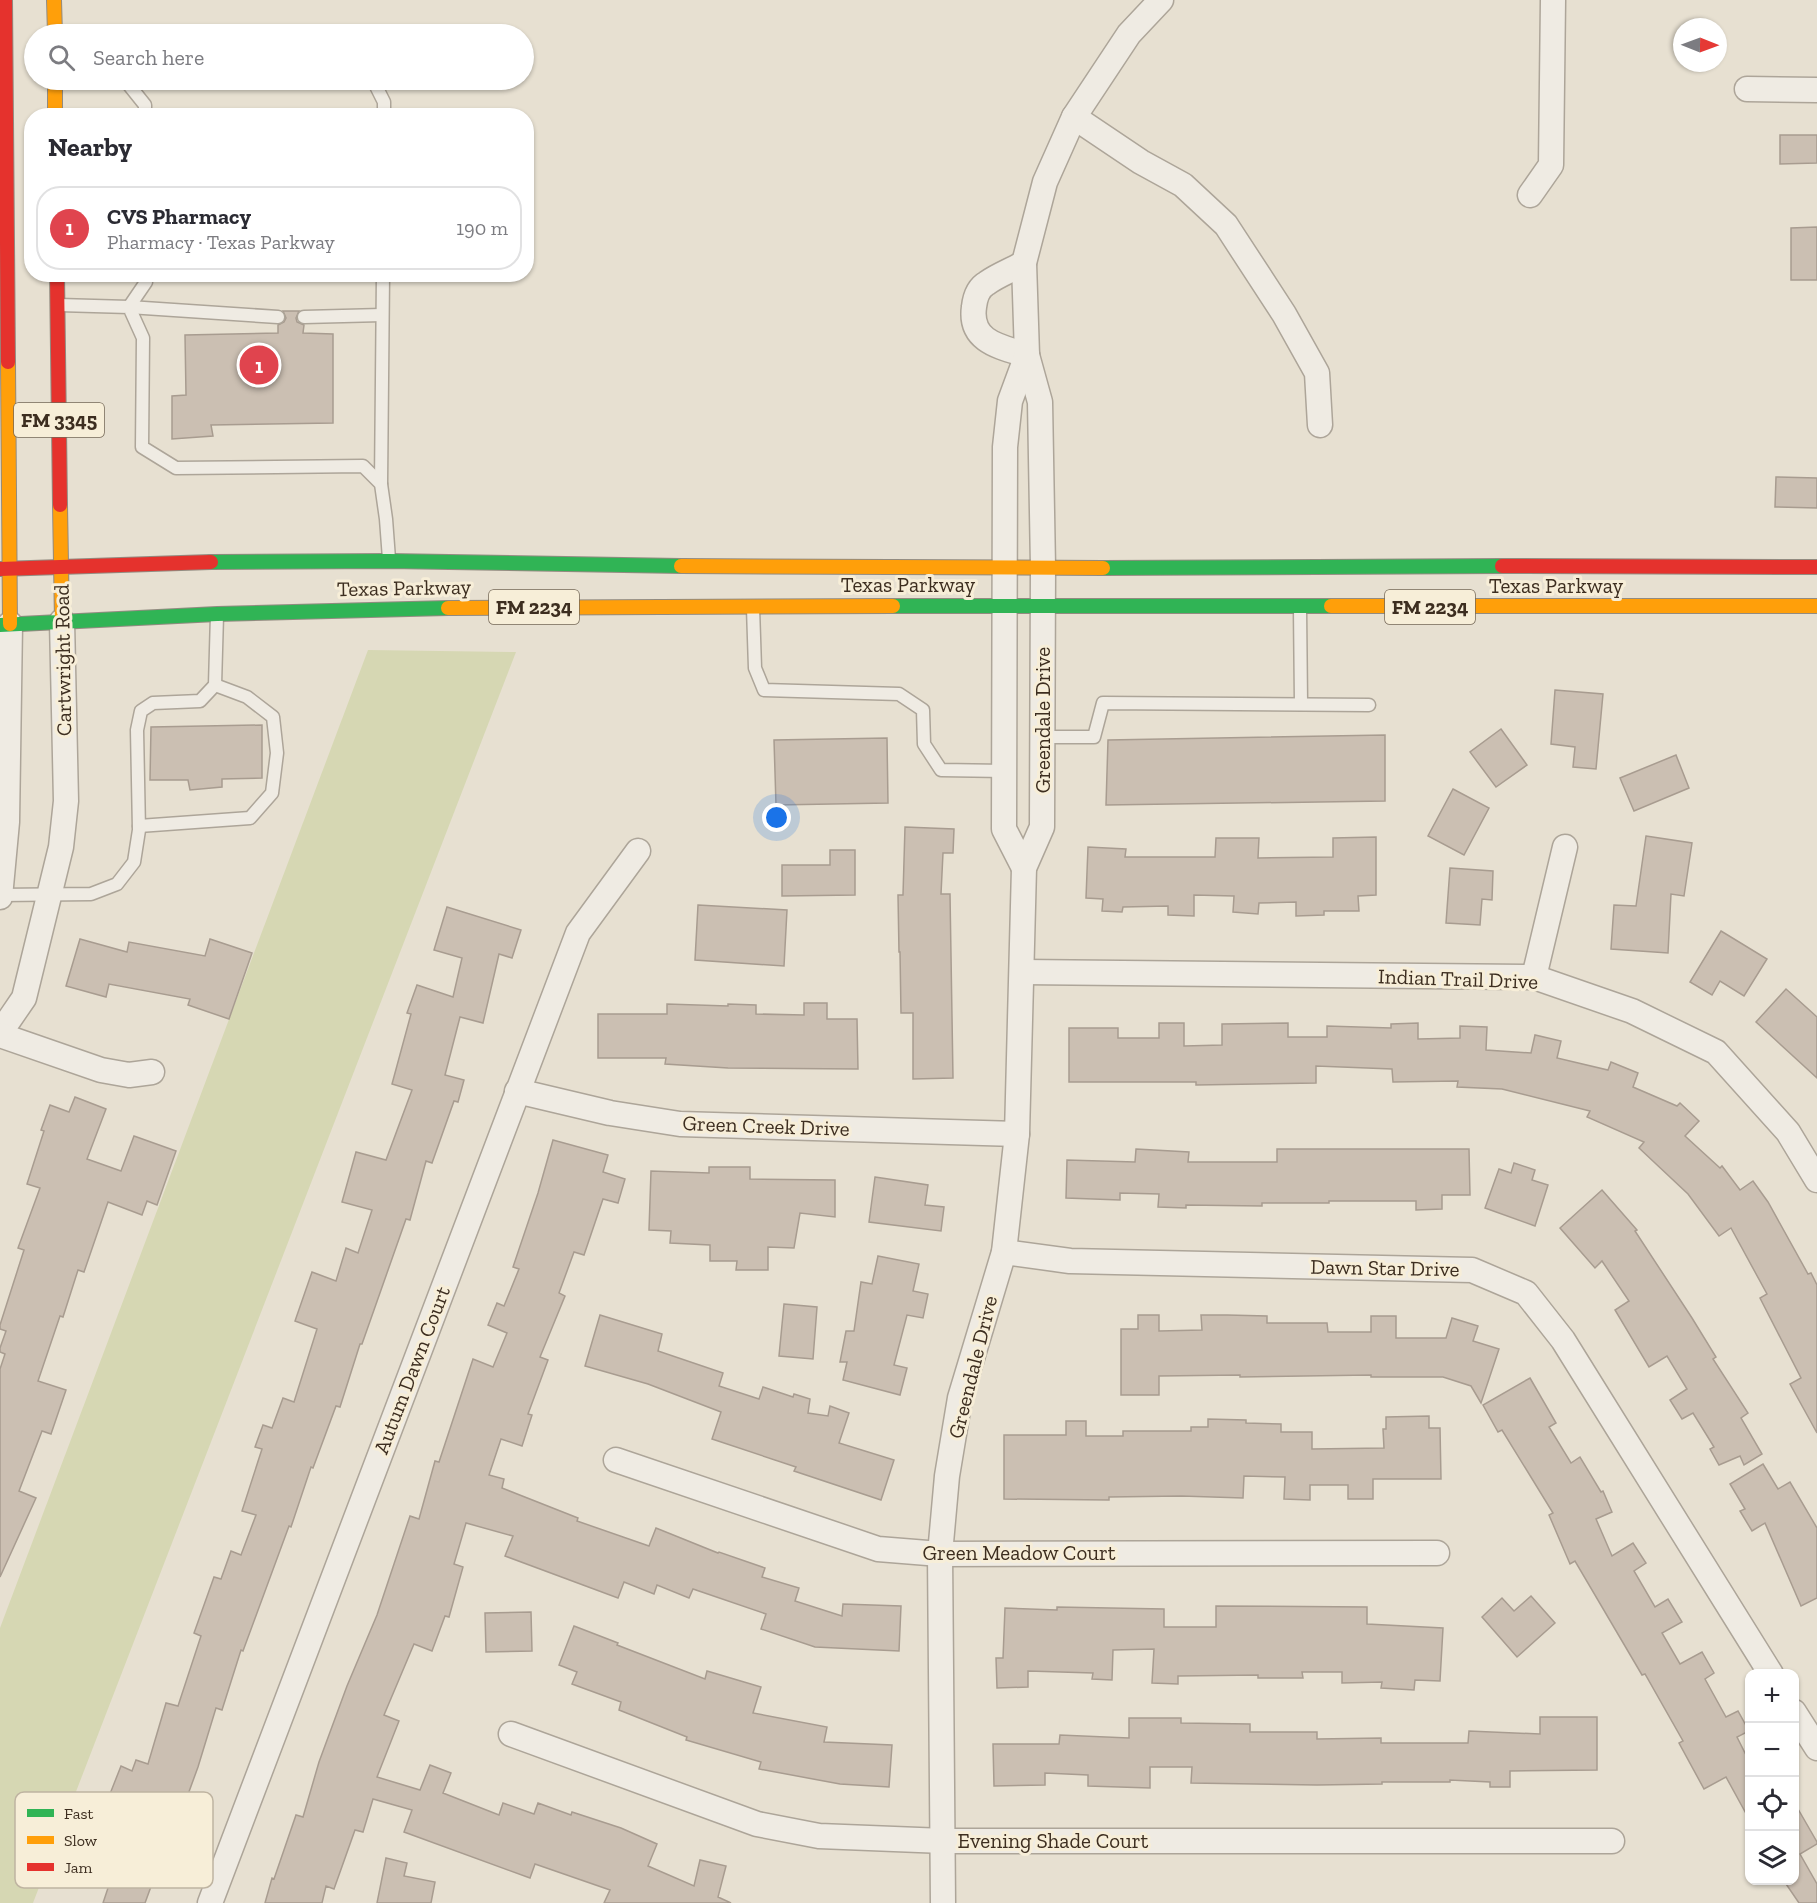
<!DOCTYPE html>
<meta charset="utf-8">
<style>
body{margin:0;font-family:"Zilla Slab",serif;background:#f7f7f7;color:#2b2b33}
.controls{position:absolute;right:18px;bottom:18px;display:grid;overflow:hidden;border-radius:12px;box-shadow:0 2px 4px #0004}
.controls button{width:54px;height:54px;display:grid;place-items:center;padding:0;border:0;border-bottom:2px solid #e1e1e2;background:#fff;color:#2b2b33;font:30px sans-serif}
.compass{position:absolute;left:1673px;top:18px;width:54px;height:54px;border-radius:50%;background:#fff;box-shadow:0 2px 4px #0004;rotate:91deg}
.you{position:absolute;left:777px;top:818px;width:21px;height:21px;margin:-15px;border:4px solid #fff;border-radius:50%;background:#1a73e8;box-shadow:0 0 0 9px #1a73e833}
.badge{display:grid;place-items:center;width:39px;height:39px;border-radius:50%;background:#111827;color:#fff;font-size:20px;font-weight:700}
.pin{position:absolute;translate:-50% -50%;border:3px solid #fff;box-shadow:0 2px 6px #0006}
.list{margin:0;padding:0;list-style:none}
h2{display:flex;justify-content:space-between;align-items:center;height:78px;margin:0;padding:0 24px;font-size:26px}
h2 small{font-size:20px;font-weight:400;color:#7c7c81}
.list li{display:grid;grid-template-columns:39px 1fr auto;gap:18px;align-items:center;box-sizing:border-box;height:84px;margin:0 12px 12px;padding:0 12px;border:2px solid #e1e1e2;border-radius:24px}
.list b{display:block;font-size:22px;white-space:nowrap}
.list p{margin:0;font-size:20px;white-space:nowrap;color:#7c7c81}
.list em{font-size:20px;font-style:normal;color:#7c7c81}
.icon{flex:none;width:33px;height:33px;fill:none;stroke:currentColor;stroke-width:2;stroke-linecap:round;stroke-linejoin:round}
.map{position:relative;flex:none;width:1817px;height:1903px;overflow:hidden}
.search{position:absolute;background:#fff;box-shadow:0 2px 4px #0004;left:24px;top:24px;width:510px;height:66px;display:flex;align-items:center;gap:15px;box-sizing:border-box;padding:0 21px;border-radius:33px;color:#7c7c81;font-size:22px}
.panel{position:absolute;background:#fff;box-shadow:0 2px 4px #0004;left:24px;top:108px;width:510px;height:174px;border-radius:24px}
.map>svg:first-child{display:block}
.green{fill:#d6d7b3}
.building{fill:#cbbfb2;stroke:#a89c90;stroke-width:1.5}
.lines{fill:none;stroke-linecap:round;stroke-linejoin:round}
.lane-casing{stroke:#ada599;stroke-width:15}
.street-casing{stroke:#ada599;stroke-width:27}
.fast-casing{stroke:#928b80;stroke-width:16}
.slow-casing{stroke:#928b80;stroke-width:16}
.jam-casing{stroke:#928b80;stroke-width:16}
.lane{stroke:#efebe3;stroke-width:12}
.street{stroke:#efebe3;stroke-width:24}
.fast{stroke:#30b455;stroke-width:14}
.slow{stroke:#ff9f0a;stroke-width:14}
.jam{stroke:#e5322d;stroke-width:14}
.labels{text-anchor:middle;stroke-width:6;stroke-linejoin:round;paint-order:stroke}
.shield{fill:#f7eed8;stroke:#756857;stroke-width:1.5}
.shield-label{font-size:20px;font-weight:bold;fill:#3d2e20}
.street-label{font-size:21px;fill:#3d2e20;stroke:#f7eed8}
.key{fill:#f7eed8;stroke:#bfb4a1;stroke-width:1.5}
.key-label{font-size:16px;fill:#3d2e20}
</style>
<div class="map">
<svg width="1817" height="1903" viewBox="0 0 1817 1903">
<rect width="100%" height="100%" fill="#e7e0d1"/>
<polygon class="green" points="368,650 516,652 33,1903 0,1903 0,1628"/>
<g class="building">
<polygon points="1780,135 1817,135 1817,163 1780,164"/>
<polygon points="1817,227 1817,280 1791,280 1791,228"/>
<polygon points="283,311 299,311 296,318 297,322 304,325 303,333 333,334 333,423 211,425 213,436 172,439 172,396 186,395 185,335 278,333 278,325 284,322 286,318"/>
<polygon points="1776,477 1817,478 1817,508 1775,507"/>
<polygon points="1555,690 1603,694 1596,769 1573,767 1575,747 1551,744"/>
<polygon points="262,725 262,778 222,779 222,787 190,790 188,780 150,780 151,727"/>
<polygon points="1501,729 1527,765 1496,787 1470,752"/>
<polygon points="1385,735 1385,801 1106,805 1108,740"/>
<polygon points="887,738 888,803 776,805 774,740"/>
<polygon points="1676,755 1689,788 1634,811 1620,778"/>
<polygon points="1453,789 1489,808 1464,855 1428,836"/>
<polygon points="905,827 954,829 953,853 943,853 941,894 950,894 953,1078 913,1079 913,1013 901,1013 900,952 899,952 898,895 903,895"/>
<polygon points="1646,836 1692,843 1684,896 1671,894 1668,953 1611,949 1614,905 1636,906"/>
<polygon points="1376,837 1376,895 1358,896 1359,911 1324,911 1324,915 1296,916 1296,902 1259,903 1258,914 1233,912 1234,896 1194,895 1194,916 1168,915 1168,906 1123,907 1122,912 1102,911 1103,899 1086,898 1088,847 1126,849 1125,857 1215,857 1216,838 1259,838 1258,858 1333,857 1333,838"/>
<polygon points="830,850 855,850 855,895 782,896 782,865 830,865"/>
<polygon points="1450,868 1493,871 1492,900 1482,899 1480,925 1446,923"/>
<polygon points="698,905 787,910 784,966 695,960"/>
<polygon points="447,907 521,930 512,958 499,954 483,1023 460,1017 445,1075 464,1080 458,1102 454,1101 432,1163 426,1161 410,1220 406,1219 362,1344 360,1344 340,1407 336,1406 313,1468 311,1467 291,1527 289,1526 243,1651 241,1650 222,1710 216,1708 198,1767 175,1830 172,1829 145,1903 103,1903 111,1879 81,1867 92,1839 126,1853 140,1817 106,1804 121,1766 132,1771 136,1760 148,1764 166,1703 178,1706 201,1636 194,1633 214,1577 221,1579 231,1551 241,1555 256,1515 242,1511 262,1449 255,1447 263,1425 272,1428 283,1398 294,1402 317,1329 295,1321 312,1272 336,1281 346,1248 358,1253 372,1210 342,1202 356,1152 386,1160 412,1090 392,1084 411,1014 407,1013 417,985 453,997 462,958 434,950"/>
<polygon points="1721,931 1767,959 1744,996 1720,981 1712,995 1690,982"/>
<polygon points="80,939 127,952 129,942 205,956 210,939 252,953 229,1019 188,1005 190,999 109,984 106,997 66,986"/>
<polygon points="1786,989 1817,1017 1817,1078 1756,1022"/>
<polygon points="804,1003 827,1003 827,1019 857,1019 858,1069 728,1068 665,1064 666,1058 598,1058 598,1014 667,1014 667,1004 728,1006 728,1004 756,1005 756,1014 804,1015"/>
<polygon points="1159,1023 1184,1023 1184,1046 1222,1045 1222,1024 1288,1023 1288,1037 1327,1037 1327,1026 1391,1028 1391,1024 1418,1023 1418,1039 1460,1038 1460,1026 1487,1027 1486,1050 1531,1053 1535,1035 1561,1041 1557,1058 1608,1070 1611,1062 1638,1073 1633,1087 1677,1106 1680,1103 1699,1121 1685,1136 1720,1168 1722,1166 1740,1190 1753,1181 1768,1202 1808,1274 1811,1273 1817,1285 1817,1433 1790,1384 1801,1378 1760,1298 1767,1294 1731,1228 1719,1236 1688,1194 1639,1148 1644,1142 1587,1117 1590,1111 1502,1089 1457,1087 1458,1081 1393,1082 1392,1069 1316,1066 1316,1083 1196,1085 1196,1082 1069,1082 1069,1028 1118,1028 1118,1038 1159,1038"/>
<polygon points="75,1097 106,1109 87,1159 121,1171 134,1136 176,1151 157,1205 147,1201 142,1215 108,1202 84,1272 78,1270 63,1317 60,1316 38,1381 66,1390 51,1434 42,1431 19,1491 36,1498 0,1577 0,1369 5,1354 0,1352 0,1348 6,1331 0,1329 0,1325 24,1250 18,1248 40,1188 27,1184 44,1131 41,1130 50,1105 69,1112"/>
<polygon points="553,1140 608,1155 603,1172 625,1179 618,1203 603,1199 584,1255 574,1252 559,1293 565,1296 540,1357 548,1360 528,1414 532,1415 522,1446 501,1439 489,1475 504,1479 502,1488 578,1518 577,1521 649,1546 656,1528 718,1553 719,1552 765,1568 762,1577 799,1588 795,1601 842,1616 843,1604 901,1606 899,1651 815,1647 761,1629 766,1614 693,1589 689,1598 657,1585 654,1594 624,1582 618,1598 505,1556 513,1536 466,1523 454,1564 463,1567 449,1617 445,1616 432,1651 414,1644 384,1715 399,1721 377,1777 420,1790 430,1765 451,1773 443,1793 499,1815 503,1803 534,1814 538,1803 571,1815 572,1812 621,1828 657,1844 648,1866 694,1886 700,1860 726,1866 718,1897 731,1903 604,1903 610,1890 535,1864 530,1878 404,1832 412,1810 373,1799 363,1832 355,1830 334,1889 326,1886 322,1903 265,1903 272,1878 274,1879 296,1815 303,1817 319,1762 347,1686 377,1615 410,1516 419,1519 435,1461 439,1462 473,1359 493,1367 507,1333 488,1325 497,1303 504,1306 519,1269 513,1267 538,1193"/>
<polygon points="1136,1149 1189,1152 1188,1162 1277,1162 1277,1149 1469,1149 1470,1195 1442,1195 1442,1209 1416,1210 1416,1201 1329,1201 1329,1203 1262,1203 1262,1206 1186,1205 1186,1208 1158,1207 1159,1194 1120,1193 1120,1200 1066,1198 1067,1160 1135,1162"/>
<polygon points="1514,1163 1535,1170 1532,1180 1548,1185 1535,1226 1485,1208 1499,1169 1511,1173"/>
<polygon points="709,1167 750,1167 750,1179 835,1180 835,1217 800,1213 794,1248 768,1247 768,1270 736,1270 737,1261 710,1261 710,1245 670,1243 671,1231 649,1230 651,1171 709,1173"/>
<polygon points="875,1177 928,1185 925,1205 944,1207 941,1231 869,1222"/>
<polygon points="1602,1190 1637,1230 1635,1231 1692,1318 1716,1357 1713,1359 1748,1413 1741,1418 1762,1454 1744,1465 1740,1456 1719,1465 1710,1449 1714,1447 1693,1413 1682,1419 1670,1400 1687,1389 1667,1356 1649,1367 1615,1310 1629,1301 1602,1261 1595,1268 1560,1228"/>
<polygon points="878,1256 919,1264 913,1291 928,1294 923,1318 907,1315 894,1365 907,1368 900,1395 843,1380 847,1362 840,1362 846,1331 854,1331 861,1282 872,1284"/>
<polygon points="784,1304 817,1307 813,1359 779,1356"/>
<polygon points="600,1315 662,1334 658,1351 723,1373 719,1386 759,1399 763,1387 793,1397 794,1394 810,1399 808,1413 828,1416 830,1406 849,1413 839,1443 894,1460 881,1500 794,1471 796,1467 712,1439 721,1412 648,1384 585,1366"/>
<polygon points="1138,1315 1159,1315 1159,1331 1202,1330 1201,1315 1227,1315 1267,1316 1267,1323 1327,1323 1328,1332 1371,1332 1371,1316 1396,1316 1396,1338 1446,1338 1452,1318 1478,1326 1473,1341 1499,1349 1481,1403 1471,1386 1443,1377 1371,1377 1371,1375 1240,1377 1240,1375 1159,1376 1159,1395 1121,1395 1121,1329 1138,1329"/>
<polygon points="1530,1378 1556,1423 1549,1427 1571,1463 1580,1457 1601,1492 1603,1491 1612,1512 1596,1519 1612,1556 1633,1543 1646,1563 1634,1571 1655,1607 1668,1599 1682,1622 1662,1633 1680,1664 1702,1652 1714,1673 1705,1679 1726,1717 1738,1711 1749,1731 1737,1737 1749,1761 1749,1819 1726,1777 1704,1789 1679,1743 1683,1741 1645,1674 1642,1675 1575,1561 1570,1564 1549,1515 1553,1513 1502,1430 1498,1432 1483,1405"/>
<polygon points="1429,1416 1429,1428 1440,1428 1441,1479 1373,1479 1373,1499 1348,1499 1348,1485 1310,1485 1310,1500 1284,1499 1285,1477 1244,1476 1243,1498 1181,1496 1109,1497 1109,1500 1004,1499 1004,1435 1066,1435 1066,1421 1086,1421 1086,1436 1123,1436 1123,1431 1191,1431 1191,1427 1208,1427 1208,1419 1246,1420 1246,1423 1281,1424 1281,1432 1312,1432 1312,1449 1384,1448 1383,1429 1386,1429 1386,1417"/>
<polygon points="1763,1464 1778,1489 1790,1482 1817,1528 1817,1598 1801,1606 1765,1523 1752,1531 1740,1511 1745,1509 1730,1484"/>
<polygon points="1531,1596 1555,1623 1517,1657 1482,1617 1502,1598 1514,1611"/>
<polygon points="1216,1606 1367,1607 1367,1624 1443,1628 1440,1681 1415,1680 1414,1690 1381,1688 1382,1682 1342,1683 1342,1672 1302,1672 1303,1678 1258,1678 1258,1675 1178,1676 1178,1684 1152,1683 1154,1649 1113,1650 1112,1680 1092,1679 1093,1673 1028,1671 1028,1687 997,1688 996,1658 1003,1658 1005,1608 1057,1610 1057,1607 1164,1609 1164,1627 1216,1627"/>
<polygon points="531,1612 532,1651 486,1652 485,1613"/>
<polygon points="574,1626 618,1643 617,1645 705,1679 707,1671 761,1687 753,1713 827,1727 824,1742 892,1745 889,1787 840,1784 759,1769 761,1762 686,1740 687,1737 619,1710 621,1702 572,1684 577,1672 559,1665"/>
<polygon points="1540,1717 1597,1717 1597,1770 1510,1771 1510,1787 1490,1787 1490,1782 1450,1780 1450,1782 1382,1782 1382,1784 1317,1785 1191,1783 1192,1767 1150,1767 1150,1788 1088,1786 1088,1775 1045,1773 1045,1785 994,1786 993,1744 1059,1744 1060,1735 1129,1738 1129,1718 1181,1718 1181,1723 1250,1724 1250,1732 1317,1732 1317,1739 1381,1738 1381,1743 1468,1743 1469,1731 1540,1734"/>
<polygon points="1794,1802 1817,1842 1817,1844 1800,1854 1817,1884 1817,1903 1799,1903 1784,1881 1794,1881"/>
<polygon points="386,1858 407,1863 404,1876 435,1882 431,1903 377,1903"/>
</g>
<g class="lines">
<g class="lane-casing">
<g id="lane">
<polyline points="125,80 145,105 145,116"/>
<polyline points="373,80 384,102 384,116"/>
<polyline points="59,305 129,307 143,338 142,447 176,468 363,466 381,484 386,519 389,559"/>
<polyline points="129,307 278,317"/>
<polyline points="129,307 146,282 146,274"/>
<polyline points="304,317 382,315"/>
<polyline points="381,484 383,274"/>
<polyline points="753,608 755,668 764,690 899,694 923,710 924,744 941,770 1005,771"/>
<polyline points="1300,609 1301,703"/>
<polyline points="1043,737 1094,737 1103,703 1369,705"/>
<polyline points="139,826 250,818 272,793 277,753 273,717 247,697 215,685"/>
<polyline points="0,895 91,894 117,884 134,862 139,830 137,730 141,711 153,703 200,701 215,685 217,615"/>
</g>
</g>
<g class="street-casing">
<g id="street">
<polyline points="1747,89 1817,90"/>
<polyline points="1074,117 1141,162 1183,185 1226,225 1284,314 1317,373 1320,425"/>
<polyline points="1530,195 1551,165 1553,0"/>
<path d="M1024,263C1012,270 998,275 987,283C978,288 975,298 974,307C969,342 1001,347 1027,355"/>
<polyline points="1024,868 1004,829 1005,447 1010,401 1027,355"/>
<polyline points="0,897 7,822 10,624"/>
<polyline points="1022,972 1534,977 1632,1011 1716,1052 1788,1132 1817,1180"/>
<polyline points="1534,977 1565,847"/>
<polyline points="0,1033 24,998 61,847 66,801 62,621"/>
<polyline points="0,1035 101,1070 129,1075 152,1072"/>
<polyline points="517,1091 610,1113 680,1124 1017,1134"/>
<polyline points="1004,1252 1070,1261 1472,1270 1526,1293 1563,1340 1771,1674"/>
<polyline points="616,1460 878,1549 940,1554 1437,1553"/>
<polyline points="1794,1712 1817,1748"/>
<polyline points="511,1734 757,1824 819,1836 944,1841 1612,1841"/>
<polyline points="210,1903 578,933 638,851"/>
<polyline points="943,1903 940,1554 947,1476 960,1398 1004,1252 1017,1134 1024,868 1042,827 1043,567 1040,402 1027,355 1024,263 1045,182 1074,117 1129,34 1161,0"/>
</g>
</g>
<g class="fast-casing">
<g id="fast">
<polyline points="211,562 389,561 681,566"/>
<polyline points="1103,568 1502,566"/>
<polyline points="893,606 1331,606"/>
<polyline points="0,625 217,614 448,608"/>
</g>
</g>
<g class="slow-casing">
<g id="slow">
<polyline points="54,0 55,34"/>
<polyline points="55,80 55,116"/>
<polyline points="8,362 10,624"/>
<polyline points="60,505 62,621"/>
<polyline points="681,566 1103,568"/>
<polyline points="1331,606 1817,606"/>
<polyline points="448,608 893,606"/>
</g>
</g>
<g class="jam-casing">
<g id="jam">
<polyline points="5,0 8,362"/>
<polyline points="57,274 60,505"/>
<polyline points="1502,566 1817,567"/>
<polyline points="0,569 211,562"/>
</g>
</g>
<use href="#lane" class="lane"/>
<use href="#street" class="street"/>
<use href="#fast" class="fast"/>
<use href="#slow" class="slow"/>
<use href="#jam" class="jam"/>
</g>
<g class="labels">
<g class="shield">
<rect x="14" y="403" width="90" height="34" rx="4.5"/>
<rect x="489" y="590" width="90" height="34" rx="4.5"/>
<rect x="1385" y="590" width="90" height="34" rx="4.5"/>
</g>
<g class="shield-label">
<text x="59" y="427">FM 3345</text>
<text x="534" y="614">FM 2234</text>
<text x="1430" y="614">FM 2234</text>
</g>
<g class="street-label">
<text x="908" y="592">Texas Parkway</text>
<text x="1556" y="593">Texas Parkway</text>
<text transform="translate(404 588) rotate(-1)" y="7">Texas Parkway</text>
<text transform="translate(63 660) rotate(-91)" y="7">Cartwright Road</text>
<text transform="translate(1043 720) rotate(-90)" y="7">Greendale Drive</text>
<text transform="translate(1458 979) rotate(2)" y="7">Indian Trail Drive</text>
<text transform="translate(766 1126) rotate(2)" y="7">Green Creek Drive</text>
<text transform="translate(1385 1268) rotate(1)" y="7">Dawn Star Drive</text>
<text transform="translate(973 1367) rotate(-76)" y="7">Greendale Drive</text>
<text transform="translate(412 1370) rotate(-69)" y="7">Autum Dawn Court</text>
<text x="1019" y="1560">Green Meadow Court</text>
<text x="1053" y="1848">Evening Shade Court</text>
</g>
</g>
<rect x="15" y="1792" width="198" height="96" rx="9" class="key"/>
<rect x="27" y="1809" width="27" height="8" fill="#30b455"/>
<rect x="27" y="1836" width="27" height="8" fill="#ff9f0a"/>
<rect x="27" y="1863" width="27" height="8" fill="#e5322d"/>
<g class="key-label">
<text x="64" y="1819">Fast</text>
<text x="64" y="1846">Slow</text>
<text x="64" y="1873">Jam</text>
</g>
</svg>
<div class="controls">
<button>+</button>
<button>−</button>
<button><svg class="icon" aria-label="locate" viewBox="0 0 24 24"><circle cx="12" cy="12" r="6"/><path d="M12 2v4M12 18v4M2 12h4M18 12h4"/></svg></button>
<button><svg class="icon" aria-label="layers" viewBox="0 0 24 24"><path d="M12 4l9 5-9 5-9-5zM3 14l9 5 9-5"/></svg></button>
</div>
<svg class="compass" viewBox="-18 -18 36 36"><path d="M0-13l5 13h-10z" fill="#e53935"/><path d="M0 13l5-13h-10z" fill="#7c7c81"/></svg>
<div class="you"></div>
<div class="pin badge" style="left:259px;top:365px;background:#e0444e">1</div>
<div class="search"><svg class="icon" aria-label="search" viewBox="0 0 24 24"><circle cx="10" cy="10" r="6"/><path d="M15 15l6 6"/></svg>Search here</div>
<section class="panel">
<h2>Nearby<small></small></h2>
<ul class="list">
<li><span class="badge" style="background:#e0444e">1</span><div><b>CVS Pharmacy</b><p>Pharmacy · Texas Parkway</p></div><em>190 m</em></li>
</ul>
</section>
</div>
